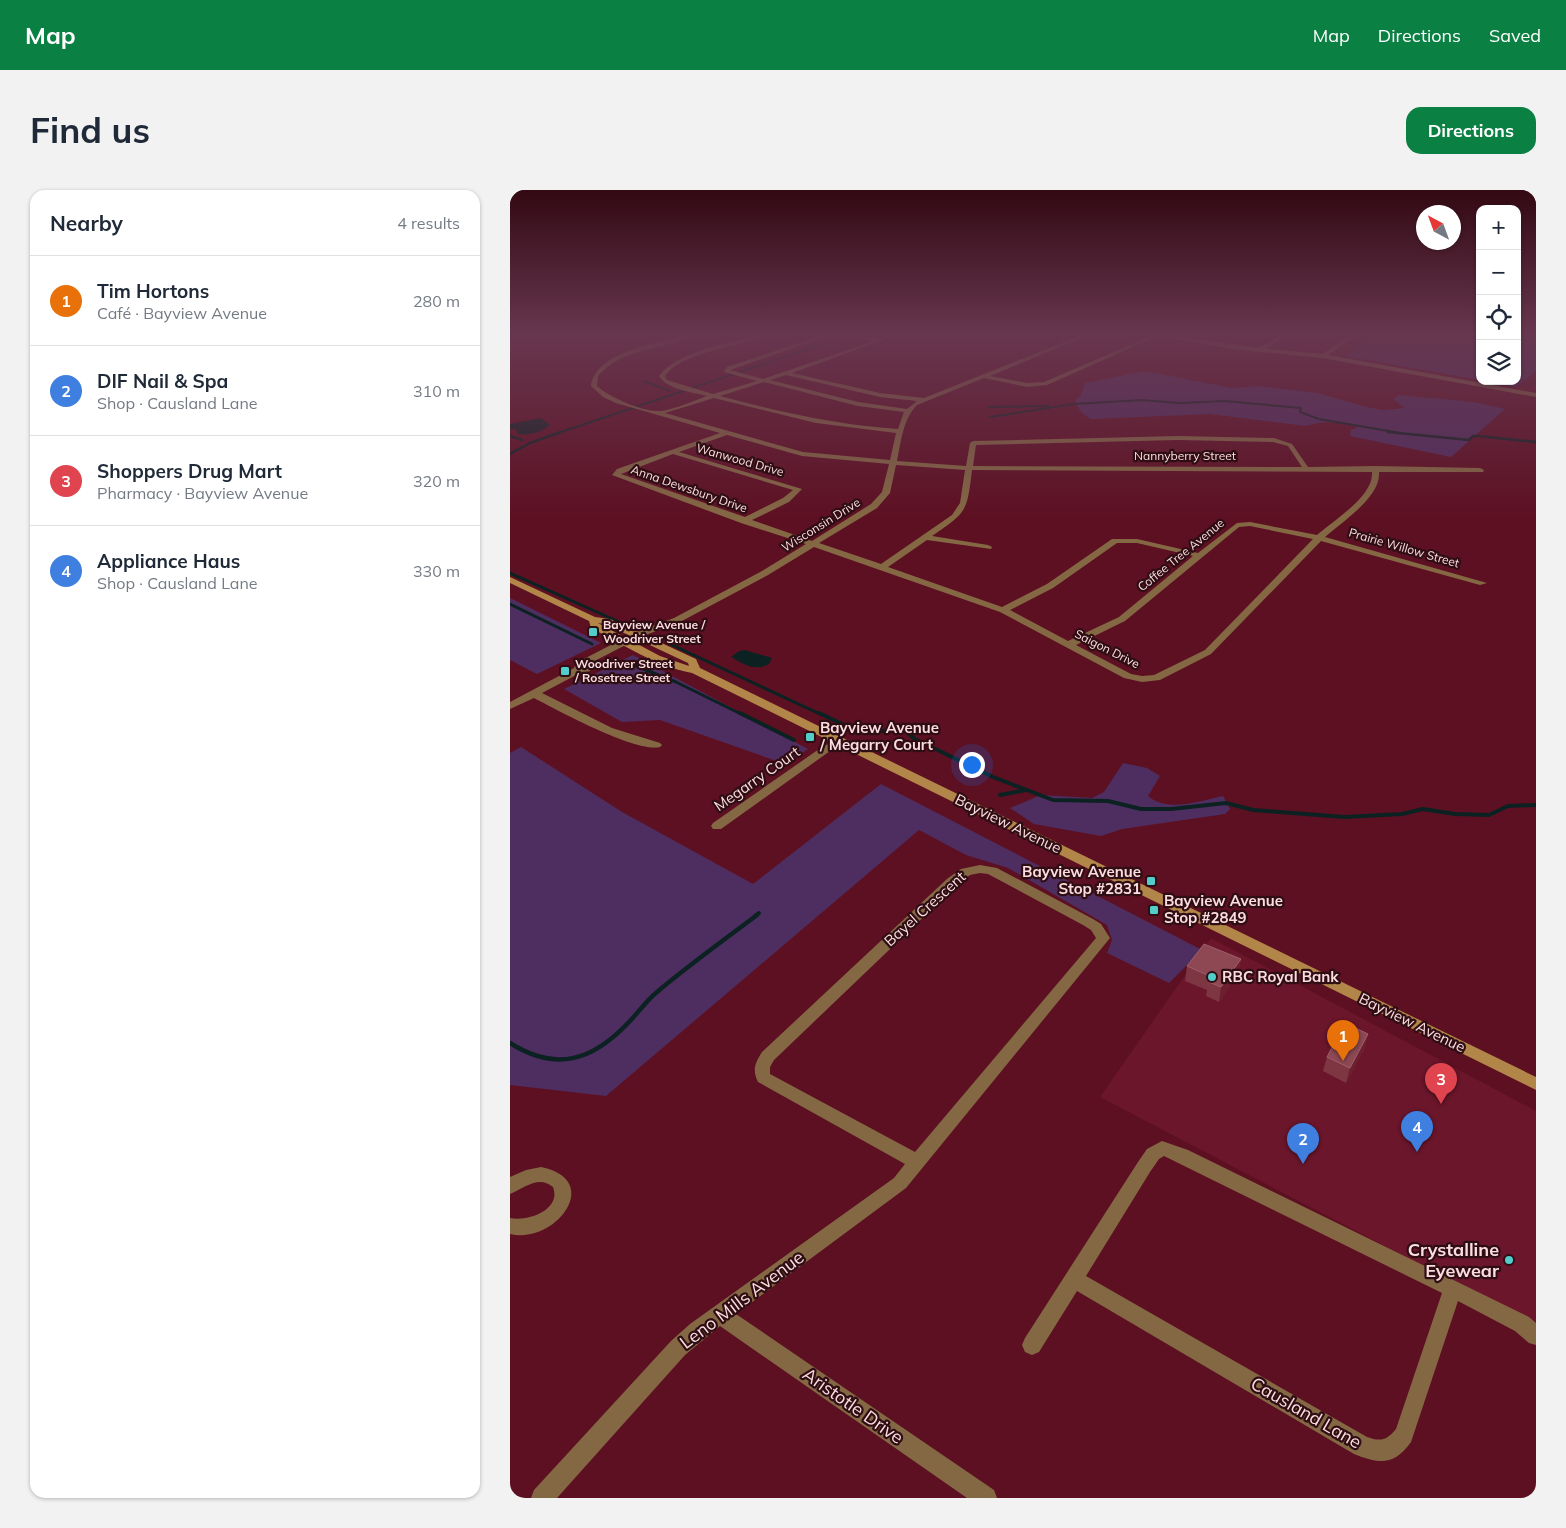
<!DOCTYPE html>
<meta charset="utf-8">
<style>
body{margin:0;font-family:Mulish,sans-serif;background:#f2f2f3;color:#1f2937}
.controls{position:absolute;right:15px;top:15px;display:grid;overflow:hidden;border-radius:10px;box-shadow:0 1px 4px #0004}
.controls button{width:45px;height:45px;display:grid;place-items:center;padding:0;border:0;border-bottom:1px solid #e0e1e3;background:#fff;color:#1f2937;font:25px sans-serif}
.compass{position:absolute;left:906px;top:15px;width:45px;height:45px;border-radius:50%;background:#fff;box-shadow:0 1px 4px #0004;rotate:319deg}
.you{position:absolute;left:461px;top:574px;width:18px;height:18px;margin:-12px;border:4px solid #fff;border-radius:50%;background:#1a73e8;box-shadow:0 0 0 8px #1a73e833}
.badge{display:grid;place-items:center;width:32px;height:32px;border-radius:50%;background:#0b8043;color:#fff;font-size:16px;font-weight:700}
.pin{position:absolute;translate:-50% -41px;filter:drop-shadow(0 1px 2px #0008)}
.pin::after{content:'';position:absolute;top:26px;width:18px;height:15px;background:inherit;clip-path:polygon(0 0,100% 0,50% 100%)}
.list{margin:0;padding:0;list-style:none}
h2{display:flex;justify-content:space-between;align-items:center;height:65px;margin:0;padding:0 20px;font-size:21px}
h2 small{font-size:16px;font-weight:400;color:#747a83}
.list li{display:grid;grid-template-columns:32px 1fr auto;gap:15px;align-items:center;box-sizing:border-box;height:90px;padding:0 20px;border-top:1px solid #e0e1e3}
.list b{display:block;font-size:19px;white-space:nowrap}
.list p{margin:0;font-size:16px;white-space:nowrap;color:#747a83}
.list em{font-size:16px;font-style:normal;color:#747a83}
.icon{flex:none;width:28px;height:28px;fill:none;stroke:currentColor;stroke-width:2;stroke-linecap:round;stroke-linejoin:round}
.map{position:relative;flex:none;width:1026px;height:1308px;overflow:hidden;border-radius:15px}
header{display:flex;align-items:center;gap:30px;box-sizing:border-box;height:70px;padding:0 25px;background:#0b8043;color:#fff}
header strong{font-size:24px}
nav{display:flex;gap:28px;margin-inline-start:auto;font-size:18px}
.intro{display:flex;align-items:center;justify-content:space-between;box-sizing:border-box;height:120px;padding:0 30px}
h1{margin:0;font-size:35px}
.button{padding:12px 22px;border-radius:15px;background:#0b8043;color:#fff;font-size:18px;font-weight:700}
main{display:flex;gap:30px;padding:0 30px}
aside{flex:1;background:#fff;border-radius:15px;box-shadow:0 1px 4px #0004}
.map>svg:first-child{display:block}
.built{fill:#6b162b}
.green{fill:#4e2e60}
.water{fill:#0c2222}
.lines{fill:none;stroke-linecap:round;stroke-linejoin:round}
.stream-far4{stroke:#0c2222;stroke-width:2}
.stream-far3{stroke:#0c2222;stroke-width:2.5}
.stream-far2{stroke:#0c2222;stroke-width:3}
.stream-far1{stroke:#0c2222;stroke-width:4}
.stream{stroke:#0c2222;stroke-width:4.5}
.minor{fill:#846844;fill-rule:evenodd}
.tertiary{fill:#846844;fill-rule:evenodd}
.secondary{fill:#b28549;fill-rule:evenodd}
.wall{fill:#7f3643}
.shaded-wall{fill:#6c1f2f}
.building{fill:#8d4854;stroke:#9e5f69}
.poi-dot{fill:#53cdca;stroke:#2e0d13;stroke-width:2}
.labels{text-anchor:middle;stroke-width:4.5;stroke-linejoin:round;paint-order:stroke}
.far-street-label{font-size:12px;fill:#fbdddf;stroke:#2e0d13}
.far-poi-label{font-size:12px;font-weight:bold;fill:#fbdddf;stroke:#2e0d13;text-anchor:start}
.poi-label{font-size:15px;font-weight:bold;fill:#fbdddf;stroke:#2e0d13;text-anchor:start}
.street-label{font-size:15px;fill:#fbdddf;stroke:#2e0d13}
.near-poi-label{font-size:18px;font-weight:bold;fill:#fbdddf;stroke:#2e0d13;text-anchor:end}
.near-street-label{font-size:18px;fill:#fbdddf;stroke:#2e0d13}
</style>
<header>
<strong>Map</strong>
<nav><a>Map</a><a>Directions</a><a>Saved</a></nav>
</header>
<div class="intro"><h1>Find us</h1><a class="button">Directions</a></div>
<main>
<aside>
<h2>Nearby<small>4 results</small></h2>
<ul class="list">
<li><span class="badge" style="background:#e8710a">1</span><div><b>Tim Hortons</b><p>Café · Bayview Avenue</p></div><em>280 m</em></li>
<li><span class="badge" style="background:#3f7fe0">2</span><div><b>DIF Nail &amp; Spa</b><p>Shop · Causland Lane</p></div><em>310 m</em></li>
<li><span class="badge" style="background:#e0444e">3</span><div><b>Shoppers Drug Mart</b><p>Pharmacy · Bayview Avenue</p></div><em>320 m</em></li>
<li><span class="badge" style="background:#3f7fe0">4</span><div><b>Appliance Haus</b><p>Shop · Causland Lane</p></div><em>330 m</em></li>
</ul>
</aside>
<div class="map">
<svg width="1026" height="1308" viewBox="0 0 1026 1308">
<rect width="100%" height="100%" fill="#5d1022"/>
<polygon class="built" points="701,748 1026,921 1026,1135 590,907"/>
<g class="green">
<polygon points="868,145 970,145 970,190 835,166"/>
<polygon points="1007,145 1026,145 1026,181 1006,197 975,191 1007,191"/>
<path d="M635,181L722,198L747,196L808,203L856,217L874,220L895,218L883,209L889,205L964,212L995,219L941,267L840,246L841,240L848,237C829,232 816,230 796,236L700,224L581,229C573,225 567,218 565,210L571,205L575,193Z"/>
<polygon points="0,408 91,453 27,484 0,470"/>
<polygon points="123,465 298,559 275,574 150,530 112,532 54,499"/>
<polygon points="11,557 112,622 243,694 371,594 692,760 659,793 597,763 602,750 597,735 498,678 456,665 409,640 96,906 0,895 0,563"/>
<path d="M613,573L637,578L650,586L638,606C658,623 689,611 713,606L720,619L715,624L612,639L591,646L524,634L500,618L531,605L582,608L594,602Z"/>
</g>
<g class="water">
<path d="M31,228L40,235C32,242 19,246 8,244L6,239H0V234Z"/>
<path d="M235,460L262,468L259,474C244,482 234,474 221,467L229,461Z"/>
</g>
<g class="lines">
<g class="stream-far4">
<polyline points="133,191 160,201"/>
<polyline points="479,217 539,216"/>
<polyline points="480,227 564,214 632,210 669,213 715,211 791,218 790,222 809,229 890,243"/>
<polyline points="48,243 340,145"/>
</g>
<g class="stream-far3">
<polyline points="878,242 959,250 963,246 968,246 1026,252"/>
<polyline points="0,246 12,250"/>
<polyline points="0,264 20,253 51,242"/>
</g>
<g class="stream-far2">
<polyline points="0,383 116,435"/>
<polyline points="0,414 82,454"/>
<polyline points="160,454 312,525"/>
<polyline points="116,472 166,492 233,525"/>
</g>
<g class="stream-far1">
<polyline points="230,523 284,550"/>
<polyline points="309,523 349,542 358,543"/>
<polyline points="369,541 394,540 405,549 483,587 543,610 598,611 631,619 661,619 716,613 743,620 834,627 892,624 913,619 945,624 979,625 998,616 1026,615"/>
<polyline points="490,605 516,600"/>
<polyline points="245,726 249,723"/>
</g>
<path class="stream" d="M0,853C46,882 82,871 118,833C128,823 136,811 147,802C179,775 214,750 247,725"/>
<g class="minor">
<path d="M175,145H184C153,161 113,157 88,186L87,196C99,207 131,221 148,221C158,222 186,210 197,206C182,202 158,200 149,186C166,162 219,153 247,145H255C229,158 172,161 155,186L157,190L203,204L247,191L214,182L217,177L313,145H321L220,180L253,189L364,151L342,145L370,149L387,145L282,183L370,203L414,208L572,145H579L480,186L517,193L534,192L643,145H650L537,195L517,197L474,188L407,215C393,229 391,252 387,271L456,276L460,253L463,251L668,246L764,248L782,254L798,277L865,276L970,278L974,280L973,282H869C871,307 833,331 815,347L977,393L970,395L811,351L701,464L650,490L632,492L614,488L490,422L304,357L258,385L170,432L133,446L75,476L80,477V481L70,483L32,503L102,538L150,553L152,555L150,557C126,563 47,520 24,508L0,519V512L64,478L66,473L126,442L164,428L252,381L296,354L231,333L102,285L107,279L210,243L106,213L93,207L81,196C85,162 148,153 175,145ZM276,185L370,207L407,211L397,219L348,212L260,190ZM254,192L348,216L394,222L388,239C327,235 269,222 210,206ZM204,208L306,233L386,243L380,270L293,262L155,223ZM217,245L292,266L379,274L372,302L361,314L302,351L242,330L279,312L292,299L169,262ZM668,250L763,252L778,256L792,277L463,276L466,255ZM163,264L283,300L273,308L235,327L111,284ZM386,275L455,280L450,313L442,325L371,374L309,353L367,318L380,303ZM462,280L862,282C864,306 824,330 807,345L740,332L727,333L688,363L627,349H602L537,394L492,417L378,377L417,350L481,359L482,357L478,355L422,346C457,322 457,322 462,280ZM740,336L803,349L695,460L644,485L632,486L621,484L566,455L615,431L729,337ZM607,353H627L683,366L609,427L558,451L500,420L543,398Z"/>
<polygon points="841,145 847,145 815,167 811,167 811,165"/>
<polygon points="331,548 337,551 320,561 211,639 203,639 201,636 203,633 312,557"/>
<path d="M470,675L487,678L583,729L591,734L600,748L396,998L226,1124L484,1300L487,1308H457L210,1136L175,1165L47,1308H21L24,1300L161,1151L180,1134L384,988L395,974L248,892C242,880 245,873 252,862L437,689L451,679ZM470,683L478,684L573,735L581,740L586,748L405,962L260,884V877L264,870L447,695L460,685Z"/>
<path d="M652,951L678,960L1019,1127L1026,1133V1155L1019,1153L1005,1141L948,1111L901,1252C884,1276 869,1274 844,1264L567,1101L529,1162L522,1165L515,1162L512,1155L515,1148L628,972L637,959ZM654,966L932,1103L886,1239C877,1250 871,1252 857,1247L576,1086L640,982L649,969Z"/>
<path d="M31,977C95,990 45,1055 0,1044V1028C17,1032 52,1020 43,997C28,985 15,998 0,1004V987L16,980Z"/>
</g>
<polygon class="tertiary" points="646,145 659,145 749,158 771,145 777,145 756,159 813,164 1026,203 1026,207 813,168 722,159"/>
<path class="secondary" d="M0,387L85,427L100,429L186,469L190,478L1026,887V900L182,483C145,476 114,455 81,438L79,431L0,393ZM88,433L95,434L178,473L179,476L150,466Z"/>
</g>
<g class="wall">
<polygon points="731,769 728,783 709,812 696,806 697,800 675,791 677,776"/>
<polygon points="824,844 858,844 854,859 836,893 813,881 817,867 821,859"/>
</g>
<g class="shaded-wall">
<polygon points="731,769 728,783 709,812 711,797"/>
<polygon points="858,844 854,859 836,893 840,878"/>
</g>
<g class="building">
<polygon points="694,754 731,769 711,797 699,792 702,787 677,776"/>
<polygon points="831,831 858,844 840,878 817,867 828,846 824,844"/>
</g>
<linearGradient id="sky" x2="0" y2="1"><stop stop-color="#330913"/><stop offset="0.44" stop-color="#67374f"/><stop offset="1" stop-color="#67374f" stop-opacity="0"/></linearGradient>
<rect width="1026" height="328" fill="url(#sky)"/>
<g class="poi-dot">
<rect x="78" y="437" width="10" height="10" rx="2.5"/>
<rect x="50" y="476" width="10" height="10" rx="2.5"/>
<rect x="295" y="542" width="10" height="10" rx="2.5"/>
<rect x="636" y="686" width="10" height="10" rx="2.5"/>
<rect x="639" y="715" width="10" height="10" rx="2.5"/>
<circle cx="702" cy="787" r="5"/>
<circle cx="999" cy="1070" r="5"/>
</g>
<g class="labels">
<g class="far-street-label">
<text x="675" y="270">Nannyberry Street</text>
<text transform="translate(230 270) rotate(16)" y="4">Wanwood Drive</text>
<text transform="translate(179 299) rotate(19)" y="4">Anna Dewsbury Drive</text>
<text transform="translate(311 335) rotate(-32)" y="4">Wisconsin Drive</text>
<text transform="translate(894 358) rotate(16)" y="4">Prairie Willow Street</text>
<text transform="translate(671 365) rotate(-39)" y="4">Coffee Tree Avenue</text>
<text transform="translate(597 459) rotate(27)" y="4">Saigon Drive</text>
</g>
<g class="far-poi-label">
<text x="93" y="439">Bayview Avenue /<tspan x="93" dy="14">Woodriver Street</tspan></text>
<text x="65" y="478">Woodriver Street<tspan x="65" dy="14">/ Rosetree Street</tspan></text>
</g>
<g class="poi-label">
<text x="310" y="543">Bayview Avenue<tspan x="310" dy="17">/ Megarry Court</tspan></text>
<text x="631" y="687" text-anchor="end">Bayview Avenue<tspan x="631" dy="17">Stop #2831</tspan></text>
<text x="654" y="716">Bayview Avenue<tspan x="654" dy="17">Stop #2849</tspan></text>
<text x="712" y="792">RBC Royal Bank</text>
</g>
<g class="street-label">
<text transform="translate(247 589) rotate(-35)" y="5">Megarry Court</text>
<text transform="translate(498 634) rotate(26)" y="5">Bayview Avenue</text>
<text transform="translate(415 719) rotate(-42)" y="5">Bayel Crescent</text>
<text transform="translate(902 833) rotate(26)" y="5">Bayview Avenue</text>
</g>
<g class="near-poi-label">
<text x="989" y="1066">Crystalline<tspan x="989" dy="21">Eyewear</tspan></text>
</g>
<g class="near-street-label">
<text transform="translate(232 1110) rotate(-37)" y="6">Leno Mills Avenue</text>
<text transform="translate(343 1216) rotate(35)" y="6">Aristotle Drive</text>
<text transform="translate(796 1223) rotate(30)" y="6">Causland Lane</text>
</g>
</g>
</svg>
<div class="controls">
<button>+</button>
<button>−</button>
<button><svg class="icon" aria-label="locate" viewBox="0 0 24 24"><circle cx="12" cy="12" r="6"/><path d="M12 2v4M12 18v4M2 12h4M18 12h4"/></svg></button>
<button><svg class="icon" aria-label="layers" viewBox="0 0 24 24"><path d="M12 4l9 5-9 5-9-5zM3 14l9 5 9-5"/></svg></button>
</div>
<svg class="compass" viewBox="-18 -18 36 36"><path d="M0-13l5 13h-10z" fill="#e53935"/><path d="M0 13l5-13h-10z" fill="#747a83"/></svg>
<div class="you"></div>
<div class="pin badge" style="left:833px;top:871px;background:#e8710a">1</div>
<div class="pin badge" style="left:793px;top:974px;background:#3f7fe0">2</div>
<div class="pin badge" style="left:931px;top:914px;background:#e0444e">3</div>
<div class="pin badge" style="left:907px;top:962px;background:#3f7fe0">4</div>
</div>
</main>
